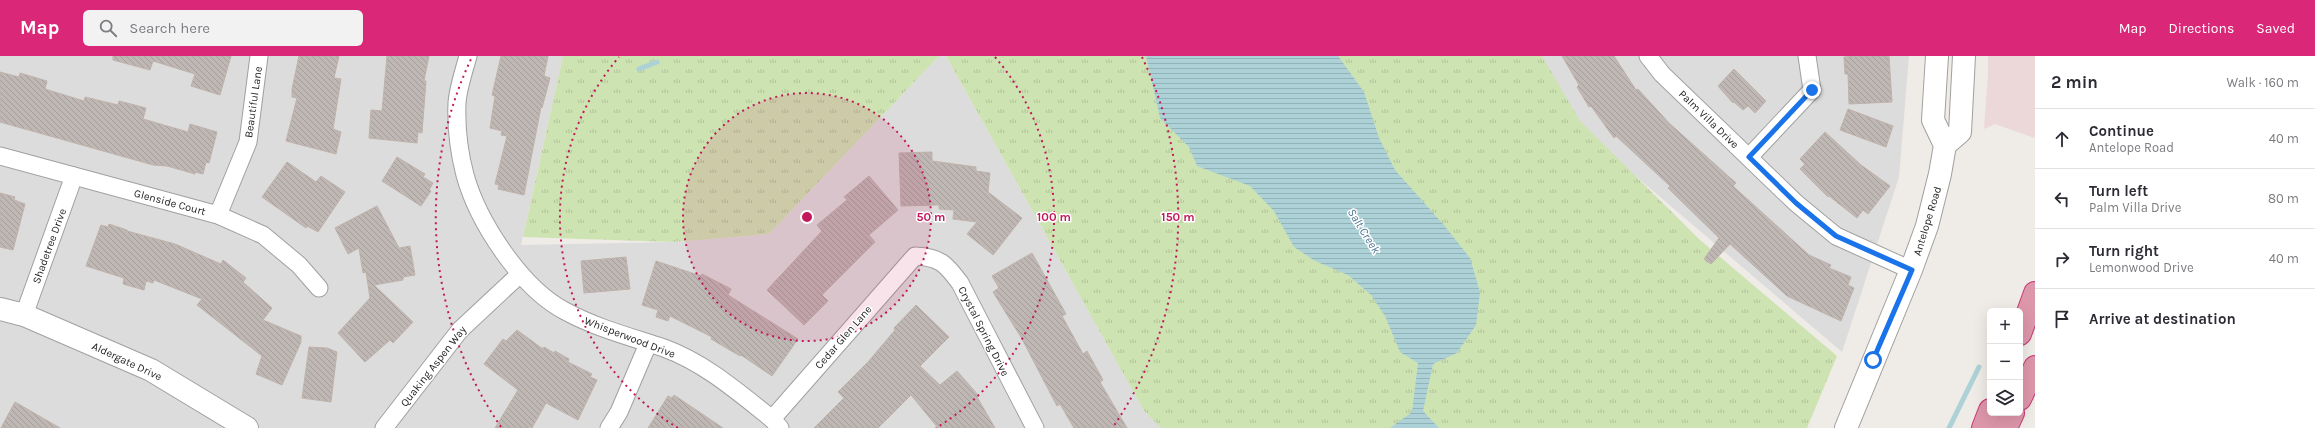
<!DOCTYPE html>
<meta charset="utf-8">
<style>
body{margin:0;font-family:Karla,sans-serif;background:#f2f2f3;color:#2b2b33}
.controls{position:absolute;right:12px;bottom:12px;display:grid;overflow:hidden;border-radius:6px;box-shadow:0 4px 16px #0002}
.controls button{width:36px;height:36px;display:grid;place-items:center;padding:0;border:0;border-bottom:1px solid #e1e1e2;background:#fff;color:#2b2b33;font:20px sans-serif}
.stop{position:absolute;width:12px;height:12px;margin:-9px;border:3px solid #1a73e8;border-radius:50%;background:#fff}
.stop.end{background:#1a73e8;border-color:#fff;box-shadow:0 1px 4px #0008}
.list{margin:0;padding:0;list-style:none}
h2{display:flex;justify-content:space-between;align-items:center;height:52px;margin:0;padding:0 16px;font-size:17px}
h2 small{font-size:13px;font-weight:400;color:#7c7c81}
.list li{display:grid;grid-template-columns:26px 1fr auto;gap:12px;align-items:center;box-sizing:border-box;height:60px;padding:0 16px;border-top:1px solid #e1e1e2}
.list b{display:block;font-size:15px;white-space:nowrap}
.list p{margin:0;font-size:13px;white-space:nowrap;color:#7c7c81}
.list em{font-size:13px;font-style:normal;color:#7c7c81}
.icon{flex:none;width:22px;height:22px;fill:none;stroke:currentColor;stroke-width:2;stroke-linecap:round;stroke-linejoin:round}
.map{position:relative;flex:none;width:2035px;height:372px;overflow:hidden}
header{display:flex;align-items:center;gap:24px;box-sizing:border-box;height:56px;padding:0 20px;background:#db2777;color:#fff}
header strong{font-size:19px}
nav{display:flex;gap:22px;margin-inline-start:auto;font-size:14px}
.search{width:280px;height:36px;background:#f2f2f3;display:flex;align-items:center;gap:10px;box-sizing:border-box;padding:0 14px;border-radius:6px;color:#7c7c81;font-size:15px}
main{display:flex}
aside{flex:1;background:#fff}
.map>svg:first-child{display:block}
.residential{fill:#dddcdc}
.commercial{fill:#edd8d9}
.grass{fill:url(#grass-tufts)}
.water{fill:url(#water-rules)}
.lines{fill:none;stroke-linecap:round;stroke-linejoin:round}
.stream{stroke:#acd1d7;stroke-width:5}
.building{fill:url(#building-back-hatch);stroke:#bfb2ab}
.minor-casing{stroke:#a0a0a0;stroke-width:19}
.tertiary-casing{stroke:#a0a0a0;stroke-width:24}
.motorway-casing{stroke:#c73976;stroke-width:24}
.minor{stroke:#fff;stroke-width:17}
.tertiary{stroke:#fff;stroke-width:22}
.motorway{stroke:#dd97aa;stroke-width:22}
.route{stroke:#1a73e8;stroke-width:5}
.ring{fill:none;stroke:#c2185b;stroke-width:2;stroke-dasharray:2 4}
.labels{text-anchor:middle;stroke-width:3;stroke-linejoin:round;paint-order:stroke}
.street-label{font-size:11px;fill:#1f1f1f;stroke:#fff}
.water-label{font-size:12px;font-style:italic;fill:#4f7895;stroke:#fff}
.centre{fill:#c2185b;stroke:#fff;stroke-width:2}
.ring-label{font-size:12px;text-anchor:middle;font-weight:bold;fill:#c2185b;stroke:#fff;stroke-width:3;stroke-linejoin:round;paint-order:stroke}
</style>
<header>
<strong>Map</strong>
<div class="search"><svg class="icon" aria-label="search" viewBox="0 0 24 24"><circle cx="10" cy="10" r="6"/><path d="M15 15l6 6"/></svg>Search here</div>
<nav><a>Map</a><a>Directions</a><a>Saved</a></nav>
</header>
<main>
<div class="map">
<svg width="2035" height="372" viewBox="0 0 2035 372">
<defs>
<pattern id="grass-tufts" width="24" height="20" patternUnits="userSpaceOnUse"><rect width="24" height="20" fill="#cee3b2"/><path d="M3 7l-1-3M5 7V3M7 7l1-3M15 17l-1-3M17 17v-4M19 17l1-3" fill="none" stroke="#b0c299"/></pattern>
<pattern id="water-rules" width="6" height="5" patternUnits="userSpaceOnUse"><rect width="6" height="5" fill="#acd1d7"/><path d="M0 2.5h6" fill="none" stroke="#94b3b8"/></pattern>
<pattern id="building-back-hatch" width="6" height="6" patternUnits="userSpaceOnUse"><rect width="6" height="6" fill="#bfb7b4"/><path d="M-1 5l2 2M0 0l6 6M5-1l2 2" fill="none" stroke="#a49d9a"/></pattern>
</defs>
<rect width="100%" height="100%" fill="#efebe7"/>
<g class="residential">
<polygon points="0,0 563,0 521,189 673,186 769,178 939,0 946,0 1144,355 1161,372 0,372"/>
<polygon points="1537,0 1909,0 1899,121 1842,296 1585,77"/>
</g>
<polygon class="commercial" points="1988,0 2035,0 2035,82 1995,68 1984,73 1988,18"/>
<g class="grass">
<polygon points="563,0 939,0 769,178 673,186 523,181"/>
<polygon points="946,0 1542,0 1580,65 1700,184 1837,300 1807,372 1161,372 1144,355"/>
</g>
<polygon class="water" points="1146,0 1338,0 1364,36 1379,82 1395,114 1443,168 1470,202 1480,236 1476,269 1457,297 1433,308 1423,355 1439,372 1390,372 1412,356 1418,307 1400,296 1385,260 1371,239 1348,219 1315,205 1294,191 1274,155 1250,130 1197,110 1189,91 1160,62"/>
<g class="lines">
<g class="stream">
<polyline points="639,13 657,6"/>
<polyline points="1949,372 1979,311"/>
</g>
</g>
<g class="building">
<polygon points="113,0 231,0 220,39 191,30 195,18 153,5 150,14 113,4"/>
<polygon points="299,0 339,0 334,22 341,23 333,73 341,76 336,98 286,85 297,42 292,41 292,33"/>
<polygon points="387,0 429,0 424,25 426,25 422,77 418,76 417,87 369,82 371,54 382,55"/>
<polygon points="501,0 548,0 544,20 550,22 542,52 541,51 524,139 498,133 499,129 495,128 507,80 501,79 502,75 490,72 495,40 492,39"/>
<polygon points="1562,0 1614,0 1636,34 1638,33 1669,67 1736,127 1733,130 1809,199 1831,209 1829,212 1851,221 1848,229 1854,232 1841,265 1787,240 1730,188 1711,208 1704,203 1719,182 1668,132 1670,130 1616,80 1614,82 1591,50 1589,51 1577,31 1579,29"/>
<polygon points="1858,0 1889,0 1892,46 1849,48 1848,18 1845,18 1844,1"/>
<polygon points="1734,13 1766,45 1755,57 1748,50 1743,54 1734,46 1733,47 1718,30"/>
<polygon points="0,16 19,21 20,17 47,25 45,33 84,45 85,41 118,49 119,45 146,52 143,63 188,76 190,68 217,76 209,107 206,106 203,118 195,116 195,118 167,110 153,109 0,66"/>
<polygon points="1848,53 1893,70 1886,91 1840,74"/>
<polygon points="1825,76 1861,109 1890,130 1868,158 1863,154 1857,162 1829,140 1828,141 1800,113 1805,108 1800,103"/>
<polygon points="932,96 932,105 976,111 976,115 990,117 988,136 1022,162 993,199 967,178 977,166 953,163 954,154 939,153 939,149 901,150 899,97"/>
<polygon points="397,101 425,118 423,121 433,127 429,134 431,135 421,150 382,125"/>
<polygon points="287,106 316,126 321,120 345,136 318,176 307,170 306,172 262,141"/>
<polygon points="869,120 898,154 869,179 875,186 822,239 828,245 804,269 767,234 822,175 817,169 847,144 844,141"/>
<polygon points="0,137 15,141 14,144 25,148 13,194 0,191"/>
<polygon points="377,150 399,192 410,190 415,219 403,221 403,224 374,229 413,266 393,287 390,284 365,306 338,277 370,242 366,216 363,217 359,192 348,198 335,172"/>
<polygon points="109,168 127,174 127,175 175,188 221,208 223,204 246,222 243,226 272,252 263,264 301,280 301,286 282,329 256,318 262,300 197,249 202,243 154,224 153,227 146,225 144,234 123,228 124,222 86,210 101,169 108,171"/>
<polygon points="1032,197 1066,258 1062,260 1083,298 1087,295 1103,324 1100,326 1127,372 1074,372 1060,348 1057,350 1022,283 993,236 999,232 992,220"/>
<polygon points="626,201 630,233 584,237 581,205"/>
<polygon points="656,205 701,220 702,218 731,233 728,239 798,283 772,320 741,299 740,300 711,283 712,281 670,260 668,265 656,261 658,254 642,249"/>
<polygon points="916,249 949,281 920,310 940,329 957,315 979,340 977,341 995,372 938,372 911,339 878,372 814,372 844,342 838,336 868,306 895,274 894,272"/>
<polygon points="517,274 543,293 544,291 554,297 555,295 569,303 568,306 592,318 590,321 597,324 578,364 546,347 532,372 495,372 518,334 484,308 503,283 506,285"/>
<polygon points="309,291 327,292 337,296 331,346 302,342"/>
<polygon points="674,339 723,372 648,372 668,340 672,342"/>
<polygon points="15,346 60,372 1,372"/>
</g>
<g class="lines">
<g class="minor-casing">
<g id="minor">
<path d="M468,0C464,15 458,32 457,47C456,71 459,96 465,119C478,166 521,232 565,255C596,272 631,281 664,292C705,307 738,336 772,363L780,372"/>
<polyline points="1648,0 1662,18 1796,147 1836,180 1911,214"/>
<polyline points="0,100 218,159 263,179 299,209 319,232"/>
<polyline points="1749,101 1812,34 1807,0"/>
<polyline points="218,159 248,86 259,0"/>
<polyline points="24,259 74,120"/>
<path d="M772,363L915,200C940,201 946,208 960,227L1035,372"/>
<polyline points="384,372 460,274 520,218"/>
<polyline points="609,372 619,356 648,288"/>
</g>
</g>
<g class="tertiary-casing">
<g id="tertiary">
<polyline points="1945,89 1960,76 1964,0"/>
<polyline points="0,253 24,259 151,314 247,372"/>
<polyline points="1846,372 1911,214 1927,170 1940,118 1945,89 1933,64 1937,0"/>
</g>
</g>
<g class="motorway-casing">
<g id="motorway">
<polyline points="2020,278 2035,237"/>
<polyline points="2020,343 2035,311"/>
<polyline points="1983,372 1990,354"/>
<polyline points="2006,372 2013,357"/>
</g>
</g>
<use href="#minor" class="minor"/>
<use href="#tertiary" class="tertiary"/>
<use href="#motorway" class="motorway"/>
</g>
<g class="lines">
<polyline class="route" points="1812,34 1749,101 1796,147 1836,180 1912,214 1873,304"/>
</g>
<circle cx="807" cy="161" r="124" fill="#c2185b" fill-opacity=".12"/>
<g class="ring">
<circle cx="807" cy="161" r="124"/>
<path d="M678 372A247 247 0 0 1 619 1M995 1A247 247 0 0 1 936 372"/>
<path d="M501 371A371 371 0 0 1 472 1M1142 1A371 371 0 0 1 1113 371"/>
</g>
<g class="labels">
<g class="street-label">
<text transform="translate(253 46) rotate(-82)" y="4">Beautiful Lane</text>
<text transform="translate(1709 63) rotate(44)" y="4">Palm Villa Drive</text>
<text transform="translate(170 146) rotate(15)" y="4">Glenside Court</text>
<text transform="translate(1927 165) rotate(-73)" y="4">Antelope Road</text>
<text transform="translate(49 190) rotate(-70)" y="4">Shadetree Drive</text>
<text transform="translate(984 275) rotate(63)" y="4">Crystal Spring Drive</text>
<text transform="translate(630 281) rotate(21)" y="4">Whisperwood Drive</text>
<text transform="translate(843 281) rotate(-49)" y="4">Cedar Glen Lane</text>
<text transform="translate(127 305) rotate(25)" y="4">Aldergate Drive</text>
<text transform="translate(433 310) rotate(-52)" y="4">Quaking Aspen Way</text>
</g>
<g class="water-label">
<text transform="translate(1364 175) rotate(58)" y="4">Salt Creek</text>
</g>
</g>
<circle cx="807" cy="161" r="6" class="centre"/>
<g class="ring-label">
<text x="931" y="165">50 m</text>
<text x="1054" y="165">100 m</text>
<text x="1178" y="165">150 m</text>
</g>
</svg>
<div class="controls">
<button>+</button>
<button>−</button>
<button><svg class="icon" aria-label="layers" viewBox="0 0 24 24"><path d="M12 4l9 5-9 5-9-5zM3 14l9 5 9-5"/></svg></button>
</div>
<div class="stop" style="left:1873px;top:304px"></div>
<div class="stop end" style="left:1812px;top:34px"></div>
</div>
<aside>
<h2>2 min<small>Walk · 160 m</small></h2>
<ul class="list">
<li><svg class="icon" aria-label="ahead" viewBox="0 0 24 24"><path d="M12 20V5M6 11l6-6 6 6"/></svg><div><b>Continue</b><p>Antelope Road</p></div><em>40 m</em></li>
<li><svg class="icon" aria-label="left" viewBox="0 0 24 24"><path d="M17 20v-9H6M10 6l-5 5 5 5"/></svg><div><b>Turn left</b><p>Palm Villa Drive</p></div><em>80 m</em></li>
<li><svg class="icon" aria-label="right" viewBox="0 0 24 24"><path d="M7 20v-9h11M14 6l5 5-5 5"/></svg><div><b>Turn right</b><p>Lemonwood Drive</p></div><em>40 m</em></li>
<li><svg class="icon" aria-label="arrive" viewBox="0 0 24 24"><path d="M6 21V4h12l-3 4 3 4H6"/></svg><div><b>Arrive at destination</b></div></li>
</ul>
</aside>
</main>
